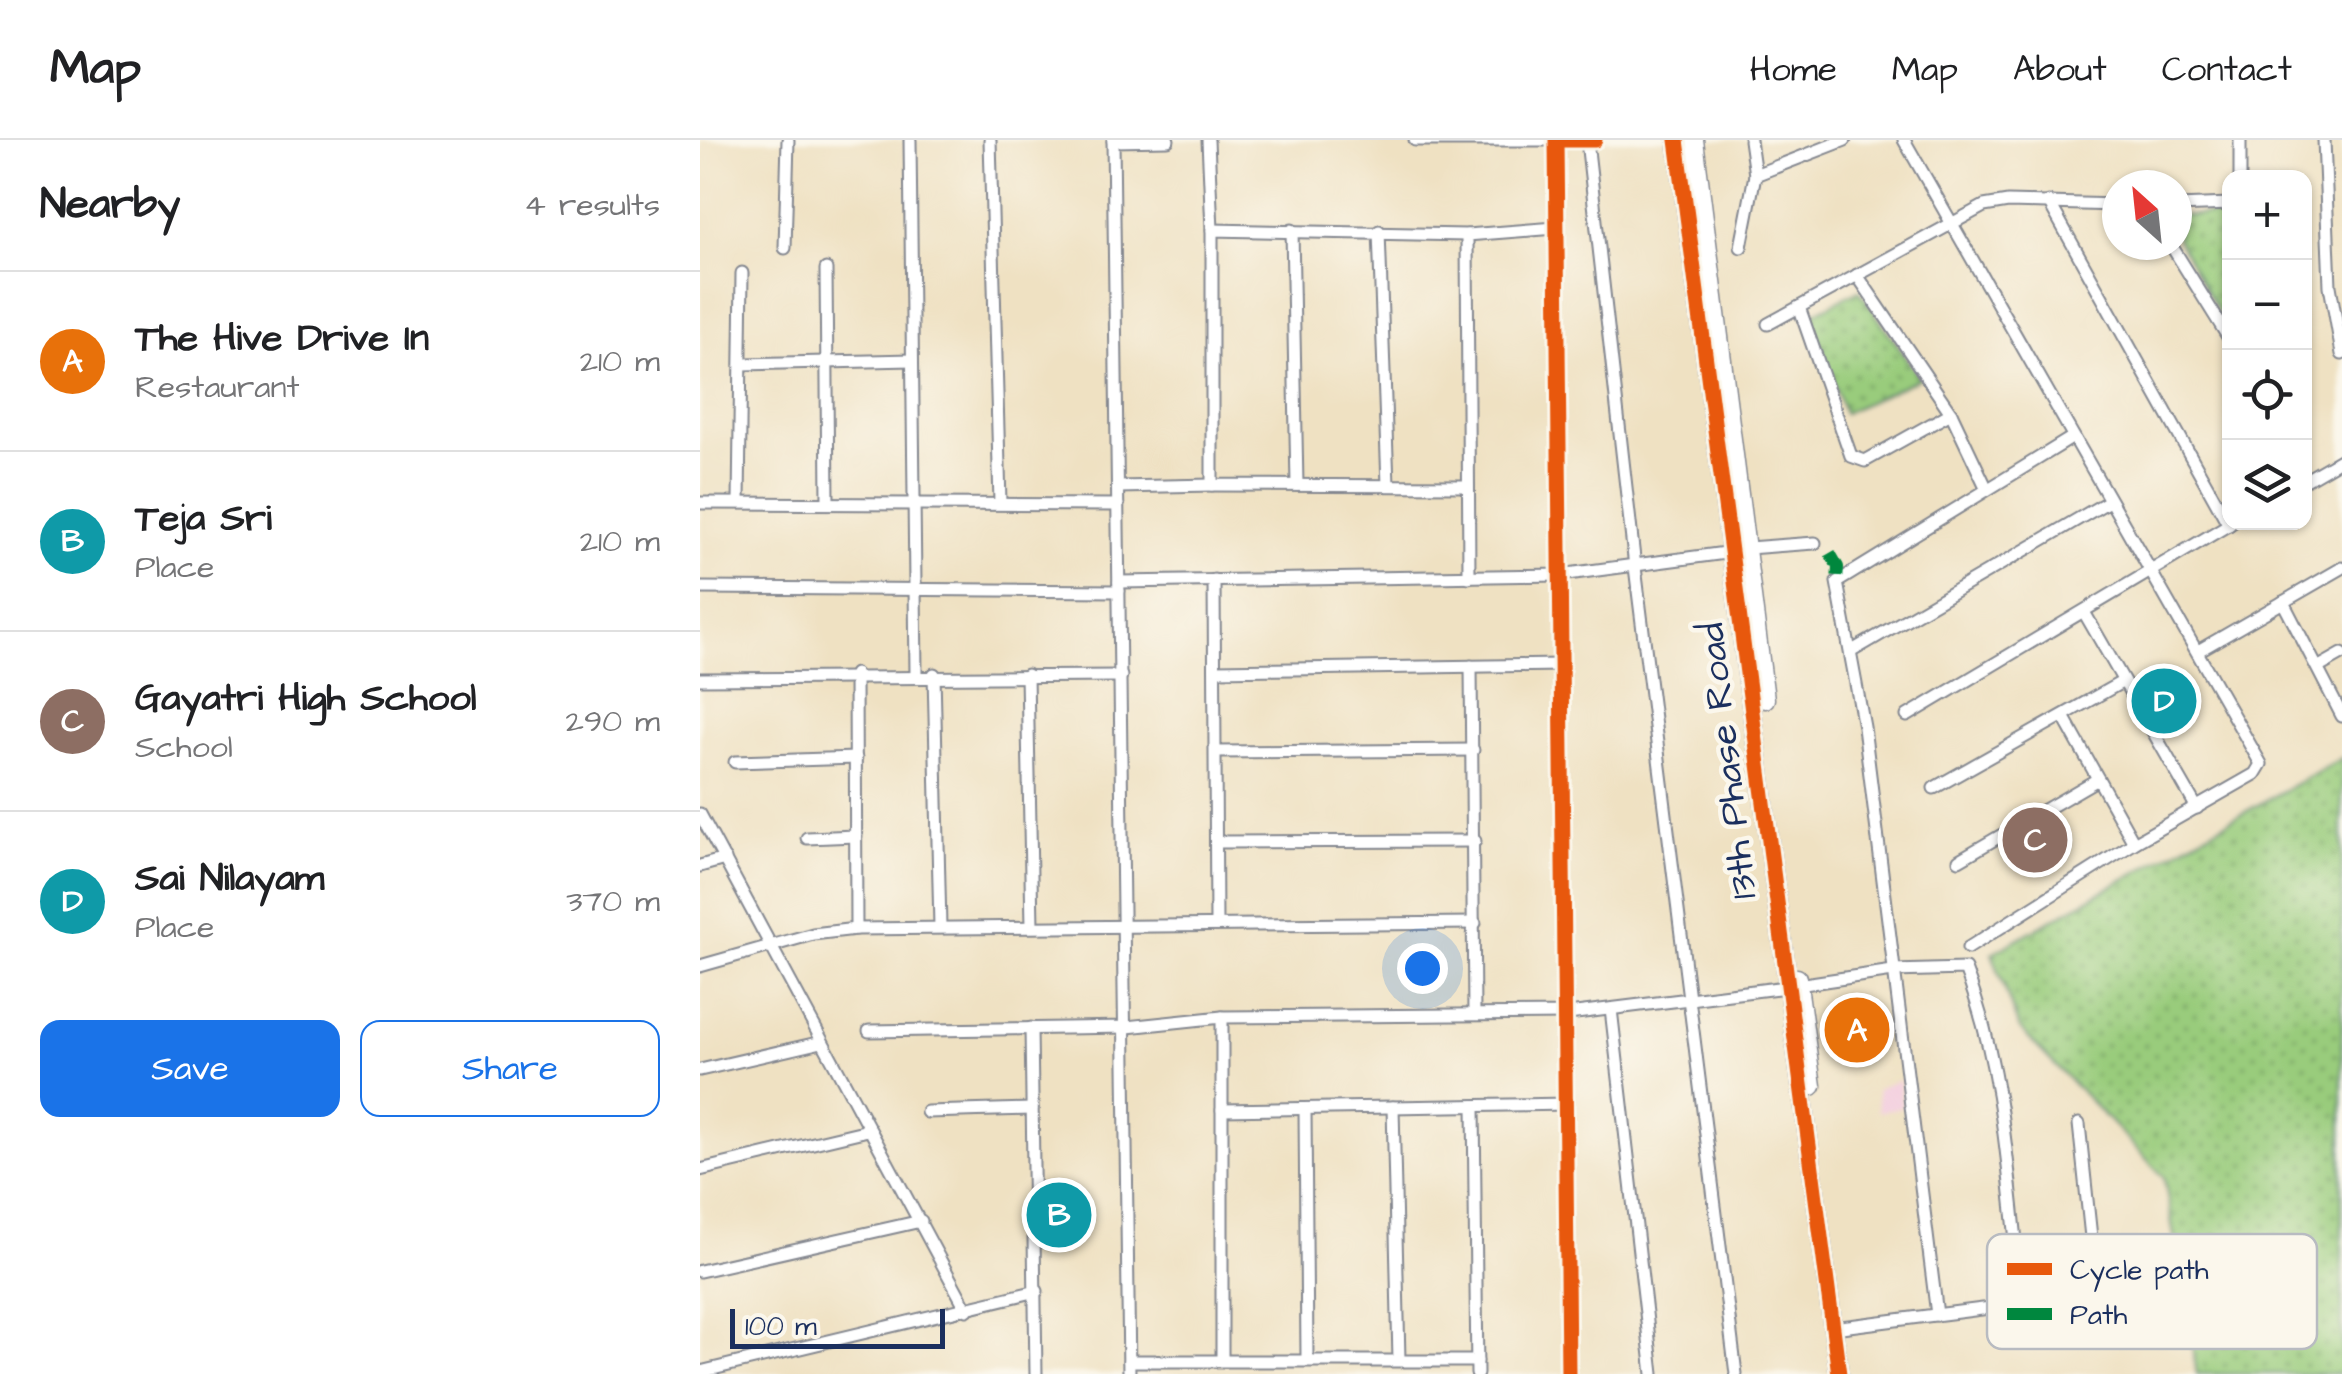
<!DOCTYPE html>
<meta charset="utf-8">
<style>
body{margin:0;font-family:"Architects Daughter",sans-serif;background:#f6f6f6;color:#202124}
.controls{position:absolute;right:30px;top:30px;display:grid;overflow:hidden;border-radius:20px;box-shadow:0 2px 8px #0004}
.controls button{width:90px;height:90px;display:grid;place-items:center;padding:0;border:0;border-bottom:2px solid #e0e0e0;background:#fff;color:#202124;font:50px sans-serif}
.compass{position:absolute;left:1402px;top:30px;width:90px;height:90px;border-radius:50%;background:#fff;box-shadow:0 2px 8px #0004;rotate:333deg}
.scale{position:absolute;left:30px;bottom:25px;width:215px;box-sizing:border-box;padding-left:10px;border:5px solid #1b2f5e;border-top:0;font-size:28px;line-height:35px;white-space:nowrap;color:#1b2f5e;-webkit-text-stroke:8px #fbf7ec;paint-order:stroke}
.you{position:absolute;left:722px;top:828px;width:35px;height:35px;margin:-25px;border:8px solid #fff;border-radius:50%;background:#1a73e8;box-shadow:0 0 0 15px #1a73e833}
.badge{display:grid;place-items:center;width:65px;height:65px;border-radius:50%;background:#1a73e8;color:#fff;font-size:32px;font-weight:700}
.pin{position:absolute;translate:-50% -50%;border:5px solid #fff;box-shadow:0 2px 10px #0006}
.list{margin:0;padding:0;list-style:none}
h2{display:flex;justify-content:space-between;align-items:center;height:130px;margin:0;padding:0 40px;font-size:42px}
h2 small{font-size:32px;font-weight:400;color:#757577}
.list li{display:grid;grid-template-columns:65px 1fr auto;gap:30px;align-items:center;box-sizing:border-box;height:180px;padding:0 40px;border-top:2px solid #e0e0e0}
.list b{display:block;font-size:38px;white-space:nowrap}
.list p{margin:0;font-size:32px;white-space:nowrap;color:#757577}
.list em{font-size:32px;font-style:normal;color:#757577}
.actions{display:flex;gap:20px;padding:30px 40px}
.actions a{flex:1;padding:22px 0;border:2px solid #1a73e8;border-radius:20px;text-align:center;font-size:35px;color:#1a73e8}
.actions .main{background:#1a73e8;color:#fff}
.icon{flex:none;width:55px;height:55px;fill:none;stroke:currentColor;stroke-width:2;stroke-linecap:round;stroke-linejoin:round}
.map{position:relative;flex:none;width:1642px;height:1234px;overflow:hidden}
header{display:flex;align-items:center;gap:60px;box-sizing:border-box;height:140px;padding:0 50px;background:#fff;border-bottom:2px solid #e0e0e0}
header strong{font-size:48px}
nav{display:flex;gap:55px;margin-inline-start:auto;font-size:35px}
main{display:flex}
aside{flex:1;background:#fff}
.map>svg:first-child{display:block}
.built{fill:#f3cfdf}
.grass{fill:url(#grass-dots);stroke:#5a7e6d;stroke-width:2.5}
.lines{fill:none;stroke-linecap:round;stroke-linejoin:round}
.street-casing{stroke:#858890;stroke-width:15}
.secondary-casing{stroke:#858890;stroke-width:21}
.street{stroke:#fff;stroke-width:11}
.secondary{stroke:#fff;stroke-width:18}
.quiet{stroke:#00873e;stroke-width:12;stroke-dasharray:25 12;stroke-linecap:butt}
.cycleway-casing{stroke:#fbf7ec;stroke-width:21}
.cycleway{stroke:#e8590c;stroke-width:15}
.labels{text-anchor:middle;stroke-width:9;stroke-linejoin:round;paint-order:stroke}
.street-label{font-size:38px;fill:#1b2f5e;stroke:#fbf7ec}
.key{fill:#fbf7ec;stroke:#b8bbc1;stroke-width:2.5}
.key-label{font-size:28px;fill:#1b2f5e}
</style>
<header>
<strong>Map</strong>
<nav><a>Home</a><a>Map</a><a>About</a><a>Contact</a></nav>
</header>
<main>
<aside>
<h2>Nearby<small>4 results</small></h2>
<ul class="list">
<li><span class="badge" style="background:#e8710a">A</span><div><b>The Hive Drive In</b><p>Restaurant</p></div><em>210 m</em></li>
<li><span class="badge" style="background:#0f9aa8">B</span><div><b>Teja Sri</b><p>Place</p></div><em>210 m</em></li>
<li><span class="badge" style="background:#8d6e63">C</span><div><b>Gayatri High School</b><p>School</p></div><em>290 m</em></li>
<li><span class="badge" style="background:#0f9aa8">D</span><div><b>Sai Nilayam</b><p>Place</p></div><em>370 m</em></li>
</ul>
<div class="actions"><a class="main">Save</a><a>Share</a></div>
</aside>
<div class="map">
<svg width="1642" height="1234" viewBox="0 0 1642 1234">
<defs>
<pattern id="grass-dots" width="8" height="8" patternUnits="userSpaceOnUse" patternTransform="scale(2.5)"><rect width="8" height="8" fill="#99cc7c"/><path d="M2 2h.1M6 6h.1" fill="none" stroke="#7ca669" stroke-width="1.8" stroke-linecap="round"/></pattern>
</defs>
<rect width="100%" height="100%" fill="#fbf7ec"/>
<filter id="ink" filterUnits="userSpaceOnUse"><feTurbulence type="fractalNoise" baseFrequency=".01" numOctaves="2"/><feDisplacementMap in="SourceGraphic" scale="20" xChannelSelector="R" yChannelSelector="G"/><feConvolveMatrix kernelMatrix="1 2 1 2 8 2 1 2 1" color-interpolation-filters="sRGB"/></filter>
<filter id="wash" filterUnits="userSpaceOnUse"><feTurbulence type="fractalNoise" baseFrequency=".0048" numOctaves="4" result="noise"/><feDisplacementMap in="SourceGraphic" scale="40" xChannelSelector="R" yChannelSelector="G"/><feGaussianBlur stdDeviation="2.25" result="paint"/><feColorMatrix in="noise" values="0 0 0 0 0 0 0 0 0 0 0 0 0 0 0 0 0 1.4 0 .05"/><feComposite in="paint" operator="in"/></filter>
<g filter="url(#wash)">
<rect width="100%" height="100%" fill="#efe1c2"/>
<polygon class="built" points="1199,940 1202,967 1178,972 1177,949"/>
<g class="grass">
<polygon points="1529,73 1529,191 1477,99 1477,76"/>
<polygon points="1159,150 1220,238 1144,273 1110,175"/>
<polygon points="1642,618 1642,1234 1497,1234 1464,1037 1319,888 1292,813"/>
</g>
</g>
<g filter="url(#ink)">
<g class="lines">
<g class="street-casing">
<g id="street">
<polyline points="210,0 216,534"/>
<polyline points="290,0 300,363"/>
<polyline points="413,0 429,1234"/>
<polyline points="508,0 512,90"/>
<polyline points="715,0 856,0"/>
<polyline points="1204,0 1561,624 1555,634 1434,703 1268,808"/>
<polyline points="1540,0 1540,38"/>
<polyline points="1624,0 1630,146 1642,214"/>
<polyline points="413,1 468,0"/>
<polyline points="887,1 935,427 1036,1234"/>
<polyline points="1055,35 1145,0"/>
<polyline points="1349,62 1529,385"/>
<polyline points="1477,66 1530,64"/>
<polyline points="592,90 597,345"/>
<polyline points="679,91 688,345"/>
<polyline points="767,95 512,90 512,345 768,346"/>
<polyline points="1471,105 1530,200"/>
<polyline points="1041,107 1055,35 1050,0"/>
<polyline points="85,108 88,0"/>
<polyline points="126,129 128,361"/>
<polyline points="1157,135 1251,273"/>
<polyline points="1099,167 1151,316 1165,321 1251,273 1286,347"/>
<polyline points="1068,184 1284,66 1308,62 1417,65"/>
<polyline points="43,224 212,220"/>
<polyline points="1604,341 1642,319"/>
<polyline points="418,347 512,345"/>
<polyline points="39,362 42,133"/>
<polyline points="0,363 418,365"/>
<polyline points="1048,408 1115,403"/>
<polyline points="769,437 767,95 856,88"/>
<polyline points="514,440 516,785"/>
<polyline points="419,442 860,435 1033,412"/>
<polyline points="0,448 419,451"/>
<polyline points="1583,462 1642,576"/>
<polyline points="1384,472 1497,668"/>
<polyline points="1152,511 1409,361"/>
<polyline points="1498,511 1642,428"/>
<polyline points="771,526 774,874"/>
<polyline points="1619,527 1642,514"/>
<polyline points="516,530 861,525"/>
<polyline points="155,534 156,789 775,783"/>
<polyline points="234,534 240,787"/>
<polyline points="327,535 332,786"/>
<polyline points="0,539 421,536"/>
<polyline points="1207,576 1533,382"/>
<polyline points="1363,576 1434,703"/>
<polyline points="516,612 773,610"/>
<polyline points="35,622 156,618"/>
<polyline points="1234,648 1422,542"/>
<polyline points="0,674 267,1170"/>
<polyline points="107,698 156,696"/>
<polyline points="516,702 775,701"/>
<polyline points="1259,720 1398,639"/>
<polyline points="0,726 25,719"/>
<polyline points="0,826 113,794 156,789"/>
<path d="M1097,845L1193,831L1265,829C1306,934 1309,1052 1323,1164"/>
<polyline points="911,869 953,1234"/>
<polyline points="331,888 336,1234"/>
<polyline points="169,891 427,887 522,877 868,874 1086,847"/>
<polyline points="0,930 122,902"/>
<polyline points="774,966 777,1234"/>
<polyline points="693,967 699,1220"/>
<polyline points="605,969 607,1219"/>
<polyline points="522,970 867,964"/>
<polyline points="227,972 332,969"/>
<polyline points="1379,984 1397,1154"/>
<polyline points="0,1030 168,990"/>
<polyline points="0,1131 221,1081"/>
<polyline points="1237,1175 1164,587 1137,442 1373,297"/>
<polyline points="1141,1187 1462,1146"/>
<polyline points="522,1218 522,877"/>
<polyline points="429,1221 777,1221"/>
<polyline points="0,1232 337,1151"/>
<polyline points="868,1234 856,0 895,0"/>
</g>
</g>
<g class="secondary-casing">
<g id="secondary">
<polyline points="977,0 1139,1234"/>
<polyline points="994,0 1065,559"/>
<polyline points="1097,838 1112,946"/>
</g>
</g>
<use href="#street" class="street"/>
<use href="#secondary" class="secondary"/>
<polyline class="quiet" points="1130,413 1138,427 1137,442"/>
<g class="cycleway-casing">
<g id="cycleway">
<polyline points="977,0 1139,1234"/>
<polyline points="868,1234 856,0 895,0"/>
</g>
</g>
<use href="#cycleway" class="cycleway"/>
</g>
</g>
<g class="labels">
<g class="street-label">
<text transform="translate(1026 621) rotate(-97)" y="13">13th Phase Road</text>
</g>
</g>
<rect x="1287" y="1094" width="330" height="115" rx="15" class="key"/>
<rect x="1307" y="1123" width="45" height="12" fill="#e8590c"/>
<rect x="1307" y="1168" width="45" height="12" fill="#00873e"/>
<g class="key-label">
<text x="1370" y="1139">Cycle path</text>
<text x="1370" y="1184">Path</text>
</g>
</svg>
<div class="controls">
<button>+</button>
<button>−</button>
<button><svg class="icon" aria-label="locate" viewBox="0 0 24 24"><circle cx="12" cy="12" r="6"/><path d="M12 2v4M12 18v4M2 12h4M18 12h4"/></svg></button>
<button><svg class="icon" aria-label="layers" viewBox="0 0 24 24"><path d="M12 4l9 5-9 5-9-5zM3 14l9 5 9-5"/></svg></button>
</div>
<svg class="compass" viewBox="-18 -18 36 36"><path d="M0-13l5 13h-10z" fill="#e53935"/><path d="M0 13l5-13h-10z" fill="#757577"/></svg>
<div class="scale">100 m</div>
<div class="you"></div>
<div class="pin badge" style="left:1157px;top:890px;background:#e8710a">A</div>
<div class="pin badge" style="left:359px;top:1075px;background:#0f9aa8">B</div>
<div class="pin badge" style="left:1335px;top:700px;background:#8d6e63">C</div>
<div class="pin badge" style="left:1464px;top:561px;background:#0f9aa8">D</div>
</div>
</main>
